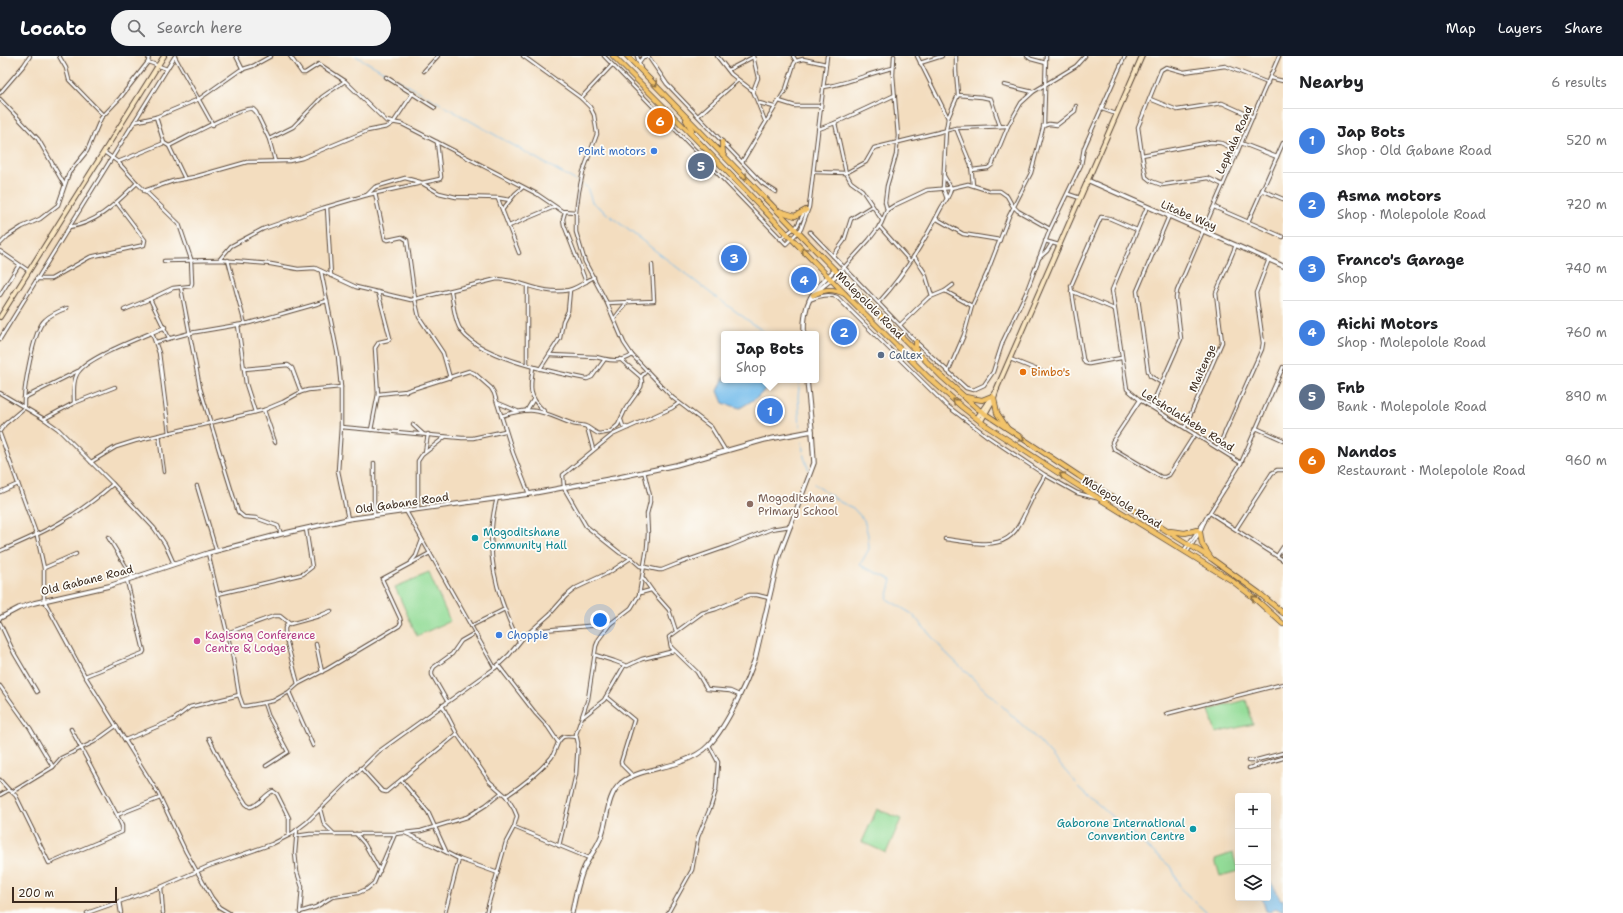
<!DOCTYPE html>
<meta charset="utf-8">
<style>
body{margin:0;font-family:"Shantell Sans",sans-serif;background:#f2f2f2;color:#202124}
.controls{position:absolute;right:12px;bottom:12px;display:grid;overflow:hidden;border-radius:4px;box-shadow:0 4px 16px #0002}
.controls button{width:36px;height:36px;display:grid;place-items:center;padding:0;border:0;border-bottom:1px solid #e0e0e0;background:#fff;color:#202124;font:20px sans-serif}
.scale{position:absolute;left:12px;bottom:10px;width:105px;box-sizing:border-box;padding-left:4px;border:2px solid #3b2a1e;border-top:0;font-size:11px;line-height:14px;white-space:nowrap;color:#3b2a1e;-webkit-text-stroke:3px #fdfcf7;paint-order:stroke}
.you{position:absolute;left:600px;top:564px;width:14px;height:14px;margin:-10px;border:3px solid #fff;border-radius:50%;background:#1a73e8;box-shadow:0 0 0 6px #1a73e833}
.badge{display:grid;place-items:center;width:26px;height:26px;border-radius:50%;background:#111827;color:#fff;font-size:13px;font-weight:700}
.pin{position:absolute;translate:-50% -50%;border:2px solid #fff;box-shadow:0 1px 4px #0006}
.popup{position:absolute;left:721px;top:275px;width:98px;height:52px;box-sizing:border-box;display:grid;place-content:center;border-radius:4px;background:#fff;filter:drop-shadow(0 1px 3px #0005);font-size:13px;white-space:nowrap;color:#757577}
.popup b{font-size:15px;color:#202124}
.popup::after{content:'';position:absolute;left:50%;top:100%;margin-left:-8px;border:8px solid transparent;border-top-color:#fff}
.list{margin:0;padding:0;list-style:none}
h2{display:flex;justify-content:space-between;align-items:center;height:52px;margin:0;padding:0 16px;font-size:17px}
h2 small{font-size:13px;font-weight:400;color:#757577}
.list li{display:grid;grid-template-columns:26px 1fr auto;gap:12px;align-items:center;box-sizing:border-box;height:64px;padding:0 16px;border-top:1px solid #e0e0e0}
.list b{display:block;font-size:15px;white-space:nowrap}
.list p{margin:0;font-size:13px;white-space:nowrap;color:#757577}
.list em{font-size:13px;font-style:normal;color:#757577}
.icon{flex:none;width:22px;height:22px;fill:none;stroke:currentColor;stroke-width:2;stroke-linecap:round;stroke-linejoin:round}
.map{position:relative;flex:none;width:1283px;height:857px;overflow:hidden}
header{display:flex;align-items:center;gap:24px;box-sizing:border-box;height:56px;padding:0 20px;background:#111827;color:#fff}
header strong{font-size:19px}
nav{display:flex;gap:22px;margin-inline-start:auto;font-size:14px}
.search{width:280px;height:36px;background:#f2f2f2;display:flex;align-items:center;gap:10px;box-sizing:border-box;padding:0 14px;border-radius:22px;color:#757577;font-size:15px}
main{display:flex}
aside{flex:1;background:#fff}
.map>svg:first-child{display:block}
.green{fill:#93dc97;stroke:#67835a}
.water{fill:#72bbeb;stroke:#567284}
.lines{fill:none;stroke-linecap:round;stroke-linejoin:round}
.stream{stroke:#72bbeb;stroke-width:1}
.minor-casing{stroke:#574536;stroke-width:4.5}
.tertiary-casing{stroke:#574536;stroke-width:5.5}
.secondary-casing{stroke:#574536;stroke-width:6}
.primary-casing{stroke:#574536;stroke-width:6}
.minor{stroke:#fff;stroke-width:2.5}
.tertiary{stroke:#fff;stroke-width:3.5}
.secondary{stroke:#fae7c3;stroke-width:4}
.primary{stroke:#f2c36a;stroke-width:4.5}
.oneway{stroke:#8d6f40}
.shop-dot{fill:#3f7fe0;stroke:#fdfcf7;stroke-width:1.5}
.service-dot{fill:#5c6f8a;stroke:#fdfcf7;stroke-width:1.5}
.food-dot{fill:#e8710a;stroke:#fdfcf7;stroke-width:1.5}
.education-dot{fill:#8d6e63;stroke:#fdfcf7;stroke-width:1.5}
.culture-dot{fill:#0f9aa8;stroke:#fdfcf7;stroke-width:1.5}
.hotel-dot{fill:#d1479c;stroke:#fdfcf7;stroke-width:1.5}
.labels{text-anchor:middle;stroke-width:3.5;stroke-linejoin:round;paint-order:stroke}
.street-label{font-size:11px;fill:#3b2a1e;stroke:#fdfcf7}
.shop-label{font-size:11px;fill:#366cbe;stroke:#fdfcf7;text-anchor:end}
.service-label{font-size:11px;fill:#4e5e75;stroke:#fdfcf7;text-anchor:start}
.food-label{font-size:11px;fill:#c56008;stroke:#fdfcf7;text-anchor:start}
.education-label{font-size:11px;fill:#785e54;stroke:#fdfcf7;text-anchor:start}
.culture-label{font-size:11px;fill:#0d838f;stroke:#fdfcf7;text-anchor:start}
.hotel-label{font-size:11px;fill:#b23c85;stroke:#fdfcf7;text-anchor:start}
</style>
<header>
<strong>Locato</strong>
<div class="search"><svg class="icon" aria-label="search" viewBox="0 0 24 24"><circle cx="10" cy="10" r="6"/><path d="M15 15l6 6"/></svg>Search here</div>
<nav><a>Map</a><a>Layers</a><a>Share</a></nav>
</header>
<main>
<div class="map">
<svg width="1283" height="857" viewBox="0 0 1283 857">
<rect width="100%" height="100%" fill="#fdfcf7"/>
<filter id="ink" filterUnits="userSpaceOnUse"><feTurbulence type="fractalNoise" baseFrequency=".025" numOctaves="2"/><feDisplacementMap in="SourceGraphic" scale="8" xChannelSelector="R" yChannelSelector="G"/><feConvolveMatrix kernelMatrix="1 2 1 2 8 2 1 2 1" color-interpolation-filters="sRGB"/></filter>
<filter id="wash" filterUnits="userSpaceOnUse"><feTurbulence type="fractalNoise" baseFrequency=".012" numOctaves="4" result="noise"/><feDisplacementMap in="SourceGraphic" scale="16" xChannelSelector="R" yChannelSelector="G"/><feGaussianBlur stdDeviation="0.9" result="paint"/><feColorMatrix in="noise" values="0 0 0 0 0 0 0 0 0 0 0 0 0 0 0 0 0 1.4 0 .05"/><feComposite in="paint" operator="in"/></filter>
<g filter="url(#wash)">
<rect width="100%" height="100%" fill="#f3ddbf"/>
<g class="green">
<polygon points="429,517 450,565 417,580 395,531"/>
<polygon points="1246,644 1253,668 1216,677 1209,654"/>
<polygon points="877,753 901,763 886,797 862,786"/>
<polygon points="1233,797 1238,815 1220,820 1215,803"/>
</g>
<g class="water">
<polygon points="724,321 724,324 774,324 758,341 740,352 723,347 718,335"/>
<path d="M1268,824C1275,829 1276,837 1281,844L1283,843V856L1276,852L1270,856L1266,855L1262,842H1268Z"/>
</g>
<g class="lines">
<g class="stream">
<polyline points="356,0 578,126"/>
<polyline points="583,129 587,131 592,146 717,242"/>
<polyline points="720,244 767,278"/>
<polyline points="800,324 798,341 800,371"/>
<polyline points="802,386 804,401 809,414"/>
<polyline points="814,428 840,446 853,452 864,464 868,479 869,493 860,509 892,524 887,543 912,558 945,596 1038,684 1076,727"/>
<polyline points="1079,731 1119,767 1172,812 1181,833 1207,857"/>
</g>
</g>
</g>
<g filter="url(#ink)">
<g class="lines">
<g class="minor-casing">
<g id="minor">
<polyline points="59,0 66,12 69,24 103,59"/>
<polyline points="236,0 243,14"/>
<polyline points="290,0 302,17 305,17 319,8 345,25 386,65 402,68 437,86 537,138 562,155 576,156"/>
<polyline points="523,0 581,42 590,51 594,59 597,78 583,116 579,135 576,156 576,176 585,206 607,247 624,287 632,299 673,342 711,371 725,394"/>
<polyline points="604,0 786,188 801,173 809,151 827,0"/>
<polyline points="637,0 641,13"/>
<polyline points="648,0 667,28 762,127 776,136"/>
<polyline points="717,0 731,18 753,35 765,65"/>
<polyline points="753,0 758,22 753,35"/>
<polyline points="793,0 796,5"/>
<polyline points="894,0 893,19 898,80 896,99 887,130 885,146 887,154 895,149 927,134 951,132 968,128 990,135 1000,135 1007,140 1012,149 1018,155 1050,173"/>
<polyline points="917,0 948,62"/>
<polyline points="956,0 956,15 958,39 982,41 991,43 1000,70"/>
<polyline points="1027,0 1031,3 1046,7"/>
<polyline points="175,1 213,69"/>
<polyline points="640,5 643,1 648,0"/>
<polyline points="148,6 167,13"/>
<polyline points="920,7 942,0"/>
<polyline points="728,14 753,1"/>
<polyline points="424,15 438,0"/>
<polyline points="386,21 435,52"/>
<polyline points="1270,22 1283,25"/>
<polyline points="1004,29 1033,36"/>
<path d="M823,31C847,28 869,17 893,12"/>
<polyline points="0,37 24,9 30,0"/>
<polyline points="581,42 612,9"/>
<polyline points="0,43 38,83 64,128"/>
<polyline points="1150,43 1177,54 1222,47 1253,61"/>
<polyline points="779,45 795,50 821,50"/>
<polyline points="759,47 774,51"/>
<polyline points="1102,53 1116,58"/>
<polyline points="698,60 738,24"/>
<polyline points="156,61 164,87"/>
<polyline points="134,66 156,61 199,43 240,14 253,10 271,0"/>
<polyline points="835,67 846,117 851,126 862,134 882,164"/>
<polyline points="1043,70 1049,68 1057,69 1075,55 1076,50"/>
<polyline points="956,72 971,109 973,129"/>
<polyline points="819,73 835,67 895,39"/>
<polyline points="269,83 293,71 322,41 345,25"/>
<polyline points="1241,87 1277,101"/>
<polyline points="104,96 118,106 137,127 179,168 191,203 192,227 191,230 173,232 150,243"/>
<polyline points="1142,99 1211,86 1221,87 1238,95"/>
<polyline points="118,106 164,87 169,90"/>
<polyline points="742,106 786,33 794,8 796,5 803,3 826,8"/>
<polyline points="972,114 988,112 992,109 1008,70 1021,47 1033,36 1076,10 1085,0"/>
<polyline points="814,116 846,117 866,106 874,92 956,72 1008,70"/>
<path d="M185,123L169,90C182,84 244,49 253,53L256,56L269,83L275,105"/>
<polyline points="1223,129 1208,122 1162,129 1151,125 1146,121 1142,99 1138,71 1161,14 1166,11 1184,16 1225,10 1268,27"/>
<polyline points="1262,134 1283,143"/>
<polyline points="144,135 173,125 194,121 247,106 289,105 302,102 367,75 387,71 393,67 413,37"/>
<polyline points="375,137 385,183 388,184 402,181 407,184 415,243 419,261 443,297 450,322"/>
<polyline points="1068,138 1080,142"/>
<polyline points="367,139 375,131 405,122 420,126 439,137 456,141 498,142 510,144"/>
<polyline points="498,143 519,197"/>
<polyline points="947,143 943,132 946,74 948,62 958,39"/>
<polyline points="327,151 331,220"/>
<polyline points="1147,151 1112,234 1127,333 1140,344 1241,407"/>
<polyline points="1214,151 1283,181"/>
<polyline points="503,153 515,138 522,132"/>
<polyline points="565,156 563,163 564,169 586,226"/>
<polyline points="937,163 963,178 1000,184"/>
<polyline points="1248,166 1283,87"/>
<polyline points="509,170 554,151"/>
<polyline points="879,170 910,205"/>
<path d="M69,171C98,167 116,147 137,127"/>
<polyline points="810,176 916,286 966,332 973,334 984,329 993,316 1003,285 1026,237 1050,173 1081,109 1084,92 1087,85 1125,0"/>
<polyline points="780,183 797,170 805,155"/>
<polyline points="1045,185 1059,189"/>
<polyline points="0,188 8,180 22,171 40,163 58,149 69,117 87,95 101,62 120,42 148,6 149,0"/>
<polyline points="0,195 29,215"/>
<polyline points="833,200 844,185 851,163 872,150"/>
<polyline points="914,200 925,217 932,240"/>
<polyline points="1039,202 1047,195 1052,187"/>
<polyline points="220,203 231,190 263,173 323,152 367,139 440,123 441,121 437,86"/>
<polyline points="228,204 245,268"/>
<path d="M164,205L220,204L271,208L298,213L315,212L356,231L411,244L497,223C522,224 543,240 569,234C578,232 586,225 594,221"/>
<polyline points="321,215 338,300 341,331 341,371 338,415 348,463"/>
<polyline points="839,217 869,184 881,168 887,154"/>
<polyline points="36,223 51,223 90,201 144,189 145,184 117,147"/>
<polyline points="181,232 200,332 238,456 244,461 256,462 278,470 281,478"/>
<path d="M451,235C453,246 454,261 459,271C474,301 556,317 587,323L592,321L605,303C613,305 625,305 632,299"/>
<polyline points="945,235 972,250"/>
<polyline points="1071,235 1114,253"/>
<polyline points="0,239 19,209"/>
<path d="M809,244C818,241 827,237 837,241L946,349L987,380L1045,419L1077,437L1096,442"/>
<path d="M879,246C904,219 924,186 940,154C944,146 950,141 951,132L944,120"/>
<polyline points="607,247 654,245 652,209"/>
<polyline points="124,254 150,243 169,282"/>
<polyline points="614,263 627,246"/>
<polyline points="238,269 246,328 255,356"/>
<polyline points="900,269 928,242 945,235 953,229"/>
<polyline points="152,277 159,297 169,377"/>
<polyline points="0,283 175,0"/>
<polyline points="156,286 190,277 249,267 327,245"/>
<polyline points="550,299 596,301 604,303"/>
<polyline points="1121,302 1089,308 1085,307 1083,303 1071,230 1101,161 1109,162 1137,174"/>
<polyline points="1010,303 1050,319"/>
<polyline points="527,308 527,230"/>
<path d="M533,311C530,331 528,341 544,355"/>
<polyline points="244,313 288,309 292,312 301,336"/>
<polyline points="540,313 560,282 563,265 568,255 570,234"/>
<polyline points="948,316 964,279 972,250 987,217 1009,160 1031,117 1044,68 1046,0"/>
<polyline points="641,321 647,314"/>
<polyline points="1162,327 1150,320 1148,315 1137,235 1169,160"/>
<polyline points="0,337 44,363 58,373 113,428 154,472 165,488 174,508"/>
<polyline points="378,338 406,335 469,315 474,317 491,332 494,337 513,397 529,438"/>
<polyline points="24,342 78,315"/>
<polyline points="1140,344 1112,386 1114,393 1161,421 1165,421 1169,419 1195,378"/>
<polyline points="74,347 115,331"/>
<polyline points="498,347 517,355"/>
<polyline points="679,347 672,352 612,379 563,419 564,432 586,470 620,497 631,502 640,510 659,514 662,514 677,508 729,490 771,473 791,470"/>
<polyline points="1151,351 1181,283 1176,242 1177,235 1279,0"/>
<polyline points="264,354 275,386"/>
<polyline points="527,354 533,344"/>
<path d="M501,360C537,349 541,356 573,368C577,369 581,369 585,370C590,372 594,376 599,378L610,376L618,369L626,352L641,331L642,326L641,321L620,303"/>
<path d="M44,363L74,347C74,337 72,322 80,314C93,299 145,280 165,271"/>
<polyline points="621,364 623,370 628,372"/>
<polyline points="413,369 423,378"/>
<polyline points="341,371 462,382 473,382 505,375"/>
<polyline points="587,371 593,393"/>
<polyline points="1185,371 1222,286 1216,237 1236,189"/>
<polyline points="1256,372 1283,384"/>
<polyline points="371,374 378,338 375,292 379,286 388,284 390,282 378,236"/>
<path d="M0,375L5,368L24,352C23,336 33,274 45,264C51,258 59,255 67,252"/>
<polyline points="0,378 37,480 44,512 44,544 85,620 158,737 186,796 212,842 219,851 229,857"/>
<polyline points="159,379 164,416"/>
<polyline points="1218,392 1262,293 1263,287 1256,237 1269,203"/>
<polyline points="425,396 428,378"/>
<polyline points="91,406 116,391 135,385 264,354 283,346 301,336 308,334 341,331"/>
<polyline points="374,407 374,459"/>
<polyline points="197,430 216,494"/>
<polyline points="0,436 18,428"/>
<path d="M497,442C483,494 496,539 519,586"/>
<polyline points="418,453 418,405 422,399 445,381"/>
<polyline points="406,455 495,612"/>
<polyline points="1210,457 1283,504"/>
<polyline points="1236,473 1272,417 1277,414 1283,414"/>
<polyline points="108,481 133,522"/>
<path d="M945,483C961,485 984,490 998,486C1017,482 1022,462 1030,447C1034,437 1040,428 1045,419"/>
<polyline points="1184,494 1205,465"/>
<path d="M0,495C45,476 76,461 113,428"/>
<polyline points="1187,496 1200,476 1205,464 1241,407 1283,311"/>
<polyline points="208,497 233,602 239,639 243,650 246,650 273,645 289,636 298,628 327,613 399,570 401,567 400,562 382,523 430,497"/>
<polyline points="1277,500 1283,491"/>
<polyline points="411,506 416,500 422,484"/>
<polyline points="44,512 76,498"/>
<polyline points="643,522 653,536 669,554 676,575"/>
<polyline points="640,537 651,534"/>
<polyline points="218,538 303,518 312,511 306,473"/>
<polyline points="0,567 14,597 37,636"/>
<polyline points="288,567 285,572 285,579 298,628"/>
<polyline points="471,570 503,554"/>
<polyline points="533,575 610,568"/>
<polyline points="227,577 274,560 280,560 290,568 319,560 331,555"/>
<polyline points="316,588 322,616"/>
<polyline points="595,599 614,605 627,610 642,603 674,595"/>
<polyline points="498,609 536,658 548,671 558,686"/>
<polyline points="85,620 143,597 144,595 127,525"/>
<polyline points="0,630 30,672 53,711"/>
<polyline points="289,636 313,690"/>
<polyline points="739,639 730,635 707,633 697,616 671,591 669,581 702,557 716,553 749,539 757,539 769,542"/>
<polyline points="606,641 634,664 621,706 622,709 633,720"/>
<polyline points="447,645 432,619 432,615 434,611 452,598 461,585 475,577"/>
<polyline points="264,647 268,659 288,696 266,710"/>
<polyline points="442,649 457,678 490,726 506,740 514,753 517,760 514,771 506,786 486,857"/>
<polyline points="1166,658 1283,628"/>
<polyline points="584,660 604,644 624,610"/>
<path d="M209,682L226,716L246,748L250,751C260,749 264,739 273,735L277,738L289,762V778"/>
<polyline points="125,684 173,664 190,651 239,639"/>
<polyline points="1248,705 1253,705 1283,697"/>
<polyline points="361,712 382,735 386,736 457,678"/>
<polyline points="1249,712 1283,702"/>
<polyline points="0,724 9,734"/>
<polyline points="401,724 428,756 446,795"/>
<polyline points="12,736 16,740 49,807 122,776 122,770 117,759 71,673"/>
<polyline points="0,739 9,734 12,736 53,711 61,702 94,686 116,670"/>
<path d="M506,740C523,729 538,717 551,702C556,696 556,685 563,681C567,679 572,681 576,681"/>
<polyline points="320,753 324,768 334,778"/>
<polyline points="117,759 160,742"/>
<polyline points="514,771 589,802"/>
<polyline points="297,773 295,797 297,816 302,831 300,857"/>
<polyline points="405,777 434,790 459,803 498,817"/>
<polyline points="356,778 364,787 380,815"/>
<polyline points="296,780 310,778 395,778 421,775 467,761 486,749 501,737"/>
<polyline points="559,790 576,718 578,687 576,678 588,643 596,590 599,583 610,568 631,552 639,539 647,492 648,478 647,458 650,446 650,440 644,415"/>
<polyline points="161,831 163,857"/>
<polyline points="119,845 121,857"/>
<polyline points="300,856 316,851 332,841 358,837 367,833 374,827 395,778"/>
<polyline points="87,857 161,831 209,810 272,788 290,779 307,766 378,696 495,612 509,599 522,583 550,558 566,540 576,532 610,516 631,502"/>
<polyline points="445,857 459,803"/>
<polyline points="668,857 692,814 698,781 711,750 716,734 718,706 709,689"/>
</g>
</g>
<g class="tertiary-casing">
<g id="tertiary">
<polyline points="1087,124 1283,210"/>
<polyline points="815,237 839,217"/>
<path d="M804,278C803,247 812,233 835,214"/>
<polyline points="0,562 19,552 34,547 109,530 208,497 281,478 348,463 529,438 615,422 676,409 764,384 812,375"/>
<path d="M572,857C575,841 578,825 585,810C590,800 597,791 601,781C608,764 606,740 621,727C636,715 659,713 678,707C689,703 701,698 709,689C727,670 746,628 755,603L779,500L814,407L812,375L807,324"/>
</g>
</g>
<g class="secondary-casing">
<g id="secondary">
<polyline points="0,261 164,0"/>
<polyline points="977,362 997,333"/>
<polyline points="981,365 994,342 997,332 1142,0"/>
</g>
</g>
<g class="primary-casing">
<g id="primary">
<polyline points="613,0 690,77 846,239 928,321 962,351 985,369 1074,427 1231,524 1253,541 1283,568"/>
<polyline points="627,0 829,208 941,320 978,353 1079,420 1212,503 1259,537 1283,557"/>
<polyline points="686,64 692,74 690,77"/>
<polyline points="722,86 723,99"/>
<polyline points="779,155 795,160 806,154"/>
<path d="M813,239C825,233 832,232 845,238"/>
<polyline points="916,294 916,286"/>
<polyline points="965,341 982,344 992,340"/>
<polyline points="994,342 997,357 1007,372"/>
<polyline points="1170,475 1185,477 1197,474"/>
<polyline points="1200,476 1202,488 1211,502"/>
</g>
</g>
<use href="#minor" class="minor"/>
<use href="#tertiary" class="tertiary"/>
<use href="#secondary" class="secondary"/>
<use href="#primary" class="primary"/>
</g>
<defs><path id="oneway-chevron" d="M-2-3.5L2.5 0L-2 3.5" fill="none" stroke-width="1.6" stroke-linecap="round" stroke-linejoin="round"/></defs>
<g class="oneway">
<use href="#oneway-chevron" transform="translate(655 28) rotate(46)"/>
<use href="#oneway-chevron" transform="translate(745 121) rotate(45)"/>
<use href="#oneway-chevron" transform="translate(804 194) rotate(-134)"/>
<use href="#oneway-chevron" transform="translate(955 345) rotate(-139)"/>
<use href="#oneway-chevron" transform="translate(1022 383) rotate(33)"/>
<use href="#oneway-chevron" transform="translate(1062 419) rotate(-147)"/>
<use href="#oneway-chevron" transform="translate(1254 542) rotate(-139)"/>
</g>
</g>
<g class="shop-dot">
<circle cx="654" cy="95" r="4"/>
<circle cx="499" cy="579" r="4"/>
</g>
<circle class="service-dot" cx="881" cy="299" r="4"/>
<circle class="food-dot" cx="1023" cy="316" r="4"/>
<circle class="education-dot" cx="750" cy="448" r="4"/>
<g class="culture-dot">
<circle cx="475" cy="482" r="4"/>
<circle cx="1193" cy="773" r="4"/>
</g>
<circle class="hotel-dot" cx="197" cy="585" r="4"/>
<g class="labels">
<g class="street-label">
<text transform="translate(1234 84) rotate(-66)" y="4">Lephala Road</text>
<text transform="translate(1189 159) rotate(23)" y="4">Litabe Way</text>
<text transform="translate(870 249) rotate(45)" y="4">Molepolole Road</text>
<text transform="translate(1202 312) rotate(-66)" y="4">Maitenge</text>
<text transform="translate(1188 364) rotate(32)" y="4">Letsholathebe Road</text>
<text transform="translate(1122 446) rotate(31)" y="4">Molepolole Road</text>
<text transform="translate(402 447) rotate(-8)" y="4">Old Gabane Road</text>
<text transform="translate(87 524) rotate(-14)" y="4">Old Gabane Road</text>
</g>
<g class="shop-label">
<text x="646" y="99">Point motors</text>
<text x="507" y="583" text-anchor="start">Choppie</text>
</g>
<g class="service-label">
<text x="889" y="303">Caltex</text>
</g>
<g class="food-label">
<text x="1031" y="320">Bimbo's</text>
</g>
<g class="education-label">
<text x="758" y="446">Mogoditshane<tspan x="758" dy="13">Primary School</tspan></text>
</g>
<g class="culture-label">
<text x="483" y="480">Mogoditshane<tspan x="483" dy="13">Community Hall</tspan></text>
<text x="1185" y="771" text-anchor="end">Gaborone International<tspan x="1185" dy="13">Convention Centre</tspan></text>
</g>
<g class="hotel-label">
<text x="205" y="583">Kagisong Conference<tspan x="205" dy="13">Centre &amp; Lodge</tspan></text>
</g>
</g>
</svg>
<div class="controls">
<button>+</button>
<button>−</button>
<button><svg class="icon" aria-label="layers" viewBox="0 0 24 24"><path d="M12 4l9 5-9 5-9-5zM3 14l9 5 9-5"/></svg></button>
</div>
<div class="scale">200 m</div>
<div class="you"></div>
<div class="pin badge" style="left:770px;top:355px;background:#3f7fe0">1</div>
<div class="popup"><b>Jap Bots</b>Shop</div>
<div class="pin badge" style="left:844px;top:276px;background:#3f7fe0">2</div>
<div class="pin badge" style="left:734px;top:202px;background:#3f7fe0">3</div>
<div class="pin badge" style="left:804px;top:224px;background:#3f7fe0">4</div>
<div class="pin badge" style="left:701px;top:110px;background:#5c6f8a">5</div>
<div class="pin badge" style="left:660px;top:65px;background:#e8710a">6</div>
</div>
<aside>
<h2>Nearby<small>6 results</small></h2>
<ul class="list">
<li><span class="badge" style="background:#3f7fe0">1</span><div><b>Jap Bots</b><p>Shop · Old Gabane Road</p></div><em>520 m</em></li>
<li><span class="badge" style="background:#3f7fe0">2</span><div><b>Asma motors</b><p>Shop · Molepolole Road</p></div><em>720 m</em></li>
<li><span class="badge" style="background:#3f7fe0">3</span><div><b>Franco's Garage</b><p>Shop</p></div><em>740 m</em></li>
<li><span class="badge" style="background:#3f7fe0">4</span><div><b>Aichi Motors</b><p>Shop · Molepolole Road</p></div><em>760 m</em></li>
<li><span class="badge" style="background:#5c6f8a">5</span><div><b>Fnb</b><p>Bank · Molepolole Road</p></div><em>890 m</em></li>
<li><span class="badge" style="background:#e8710a">6</span><div><b>Nandos</b><p>Restaurant · Molepolole Road</p></div><em>960 m</em></li>
</ul>
</aside>
</main>
